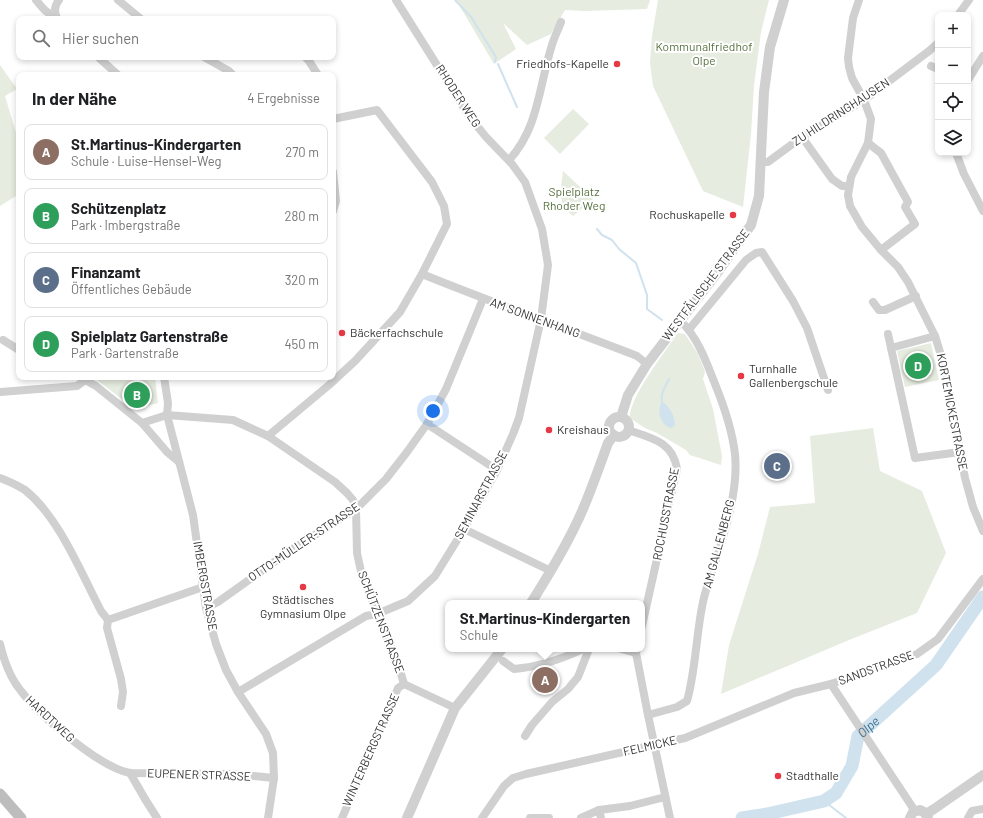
<!DOCTYPE html>
<html lang="de">
<meta charset="utf-8">
<style>
body{margin:0;font-family:Barlow,sans-serif;background:#f6f6f6;color:#202124}
.controls{position:absolute;right:12px;top:12px;display:grid;overflow:hidden;border-radius:8px;box-shadow:0 2px 6px #0003}
.controls button{width:36px;height:36px;display:grid;place-items:center;padding:0;border:0;border-bottom:1px solid #e0e0e0;background:#fff;color:#202124;font:20px sans-serif}
.you{position:absolute;left:433px;top:411px;width:14px;height:14px;margin:-10px;border:3px solid #fff;border-radius:50%;background:#1a73e8;box-shadow:0 0 0 6px #1a73e833}
.badge{display:grid;place-items:center;width:26px;height:26px;border-radius:50%;background:#db2777;color:#fff;font-size:13px;font-weight:700}
.pin{position:absolute;translate:-50% -50%;border:2px solid #fff;box-shadow:0 1px 4px #0006}
.popup{position:absolute;left:445px;top:600px;width:200px;height:52px;box-sizing:border-box;display:grid;place-content:center;border-radius:8px;background:#fff;filter:drop-shadow(0 1px 3px #0005);font-size:13px;white-space:nowrap;color:#757577}
.popup b{font-size:15px;color:#202124}
.popup::after{content:'';position:absolute;left:50%;top:100%;margin-left:-8px;border:8px solid transparent;border-top-color:#fff}
.list{margin:0;padding:0;list-style:none}
h2{display:flex;justify-content:space-between;align-items:center;height:52px;margin:0;padding:0 16px;font-size:17px}
h2 small{font-size:13px;font-weight:400;color:#757577}
.list li{display:grid;grid-template-columns:26px 1fr auto;gap:12px;align-items:center;box-sizing:border-box;height:56px;margin:0 8px 8px;padding:0 8px;border:1px solid #e0e0e0;border-radius:8px}
.list b{display:block;font-size:15px;white-space:nowrap}
.list p{margin:0;font-size:13px;white-space:nowrap;color:#757577}
.list em{font-size:13px;font-style:normal;color:#757577}
.icon{flex:none;width:22px;height:22px;fill:none;stroke:currentColor;stroke-width:2;stroke-linecap:round;stroke-linejoin:round}
.map{position:relative;flex:none;width:983px;height:818px;overflow:hidden}
.search{position:absolute;background:#fff;box-shadow:0 2px 6px #0003;left:16px;top:16px;width:320px;height:44px;display:flex;align-items:center;gap:10px;box-sizing:border-box;padding:0 14px;border-radius:8px;color:#757577;font-size:15px}
.panel{position:absolute;background:#fff;box-shadow:0 2px 6px #0003;left:16px;top:72px;width:320px;height:308px;border-radius:8px}
.map>svg:first-child{display:block}
.green{fill:#e6ecdf}
.water{fill:#cfe2ee}
.lines{fill:none;stroke-linecap:round;stroke-linejoin:round}
.stream{stroke:#cfe2ee;stroke-width:2}
.river{stroke:#cfe2ee;stroke-width:13}
.minor{stroke:#d0d0d0;stroke-width:8}
.tertiary{stroke:#d0d0d0;stroke-width:10}
.secondary{stroke:#bdbdbd;stroke-width:11}
.poi-dot{fill:#e63946;stroke:#fff;stroke-width:1.5}
.labels{text-anchor:middle;stroke-width:4;stroke-linejoin:round;paint-order:stroke}
.park-label{font-size:12px;fill:#56703f;stroke:#fff}
.poi-label{font-size:12px;fill:#333;stroke:#fff;text-anchor:start}
.street-label{font-size:12px;fill:#333;stroke:#fff}
.water-label{font-size:13px;font-style:italic;fill:#3f7597;stroke:#fff}
</style>
<div class="map">
<svg width="983" height="818" viewBox="0 0 983 818">
<rect width="100%" height="100%" fill="#fff"/>
<g class="green">
<polygon points="456,0 650,0 647,9 584,11 565,10 551,34 527,45 503,23 516,49 494,64"/>
<polygon points="658,0 769,0 761,32 754,85 751,134 743,207 703,191 653,86 650,63 652,36"/>
<polygon points="0,65 17,89 5,96 19,143 19,194 0,206"/>
<polygon points="573,109 589,124 560,154 544,138"/>
<path d="M563,171L593,199L573,216C556,202 561,191 563,171Z"/>
<path d="M678,333L685,334L698,354L705,372L703,379L713,409L722,456L721,465L690,455L686,450L657,433L645,428L633,420L630,417C629,398 667,349 678,333Z"/>
<polygon points="931,343 939,380 905,387 897,351"/>
<polygon points="93,377 155,377 158,403 135,409"/>
<polygon points="873,428 880,471 922,491 946,553 917,613 849,640 721,694 729,645 758,554 770,507 815,503 810,436"/>
</g>
<path class="water" d="M662,402C669,405 675,417 675,425L672,428C661,427 656,411 662,402Z"/>
<g class="lines">
<g class="stream">
<polyline points="455,0 471,17 496,57 495,62"/>
<polyline points="498,64 517,107"/>
<polyline points="597,229 602,235 612,240 619,249 636,263 647,295 647,309 662,320"/>
<path d="M662,402C660,394 665,387 669,379"/>
<polyline points="824,801 846,818"/>
</g>
<path class="river" id="s1" d="M742,818L767,814L824,801L836,793L852,766L858,736L936,665L983,597"/>
<g class="minor">
<path d="M36,0C42,7 46,14 55,15"/>
<polyline points="118,0 141,19"/>
<polyline points="859,0 853,18 848,58 849,67 852,78 864,100 871,119 868,143 851,177 848,195 850,206 862,227 881,250 898,267 908,282 935,336 944,365 965,478 973,507 983,531"/>
<polyline points="958,15 969,0"/>
<path d="M57,18C54,12 54,6 59,0"/>
<polyline points="98,57 118,75"/>
<polyline points="204,57 229,71 233,75"/>
<polyline points="305,57 309,61 318,75"/>
<polyline points="931,66 938,69"/>
<polyline points="968,80 983,56"/>
<polyline points="802,137 832,179 842,186 849,186"/>
<polyline points="868,143 881,153 908,202 905,207 915,224 881,250"/>
<polyline points="956,153 964,174 983,211"/>
<path d="M509,160C539,128 539,85 552,45C554,38 558,30 561,22"/>
<polyline points="761,162 768,162 772,159 802,137 864,100 929,51 938,43"/>
<polyline points="333,172 336,201 333,211"/>
<path d="M422,274C493,303 565,328 637,356L647,364"/>
<polyline points="873,302 879,310 885,310 916,296"/>
<polyline points="688,328 691,327 746,260 756,253 762,252 793,301 807,328 828,390"/>
<polyline points="888,334 891,348"/>
<polyline points="935,336 891,348 915,458 960,452"/>
<polyline points="3,340 19,350"/>
<polyline points="80,377 96,386 142,423 167,415 233,420 268,436 335,482 347,493 353,500 356,509 357,553 362,576 398,664 404,684 455,708"/>
<polyline points="164,377 168,403 167,415 193,515 206,608 216,644 226,670 238,692 266,734 273,753 274,778 268,818"/>
<polyline points="0,392 77,386 85,380"/>
<polyline points="142,423 167,452 179,462"/>
<polyline points="427,424 497,470"/>
<path d="M628,430C652,438 673,442 677,469L642,626"/>
<polyline points="268,436 329,385 355,361 400,312 422,274 447,224 444,206 432,182 377,110 333,119"/>
<path d="M0,478C8,481 17,485 25,490C59,517 81,573 101,611L108,620L107,628L121,679L123,692L121,706"/>
<polyline points="464,529 551,571"/>
<polyline points="206,608 218,602 291,550 356,509 386,479 407,452 427,424 446,389 483,299"/>
<polyline points="108,620 203,587"/>
<path d="M0,644C4,661 10,678 21,691C40,716 99,767 130,773L233,774L274,778"/>
<polyline points="621,649 636,653"/>
<polyline points="637,649 636,653 648,715 670,818"/>
<path d="M503,661L514,669C537,667 562,659 583,649"/>
<polyline points="831,684 915,811"/>
<polyline points="238,692 366,616 377,614 408,601 435,576 464,529 497,470 513,434 519,418 541,319 548,265 542,229 525,182 512,164 486,137 469,116 396,0"/>
<path d="M648,715L677,707L687,701C696,669 696,634 703,602C707,583 715,565 720,547C729,517 738,485 735,454C732,429 724,406 715,384C706,361 698,338 680,320"/>
<polyline points="525,736 532,725 552,702 568,689 578,677 589,649"/>
<polyline points="130,773 145,799 157,818"/>
<polyline points="599,810 601,818"/>
<polyline points="342,818 398,688 404,684"/>
<polyline points="482,818 504,786 513,778 526,774 685,738 794,693 831,684 917,654 938,639 983,579"/>
<polyline points="530,818 549,818"/>
<polyline points="581,818 599,810 630,806 665,797"/>
<polyline points="968,818 972,811 983,809"/>
</g>
<g class="tertiary">
<polyline points="621,417 628,395 647,364 717,273 751,225 759,196 764,92 770,47 784,0"/>
<circle cx="619" cy="427" r="10"/>
<path d="M531,603C550,573 569,542 583,509C592,488 600,465 608,443L614,435"/>
<polyline points="926,814 934,809 983,775"/>
<polyline points="407,818 455,708 502,649"/>
<polyline points="910,818 913,812 920,810 924,812 928,818"/>
</g>
<polyline class="secondary" points="0,794 21,818"/>
</g>
<g class="poi-dot">
<circle cx="617" cy="64" r="4"/>
<circle cx="733" cy="215" r="4"/>
<circle cx="342" cy="333" r="4"/>
<circle cx="741" cy="376" r="4"/>
<circle cx="549" cy="430" r="4"/>
<circle cx="303" cy="587" r="4"/>
<circle cx="778" cy="776" r="4"/>
</g>
<g class="labels">
<g class="park-label">
<text x="704" y="51">Kommunalfriedhof<tspan x="704" dy="14">Olpe</tspan></text>
<text x="574" y="196">Spielplatz<tspan x="574" dy="14">Rhoder Weg</tspan></text>
</g>
<g class="poi-label">
<text x="609" y="68" text-anchor="end">Friedhofs-Kapelle</text>
<text x="725" y="219" text-anchor="end">Rochuskapelle</text>
<text x="350" y="337">Bäckerfachschule</text>
<text x="749" y="373">Turnhalle<tspan x="749" dy="14">Gallenbergschule</tspan></text>
<text x="557" y="434">Kreishaus</text>
<text x="303" y="604" text-anchor="middle">Städtisches<tspan x="303" dy="14">Gymnasium Olpe</tspan></text>
<text x="786" y="780">Stadthalle</text>
</g>
<g class="street-label">
<text transform="translate(458 96) rotate(57)" y="4">RHODER WEG</text>
<text transform="translate(841 112) rotate(-33)" y="4">ZU HILDRINGHAUSEN</text>
<text transform="translate(706 285) rotate(-53)" y="4">WESTFÄLISCHE STRASSE</text>
<text transform="translate(535 318) rotate(20)" y="4">AM SONNENHANG</text>
<text transform="translate(952 412) rotate(79)" y="4">KORTEMICKESTRASSE</text>
<text transform="translate(481 495) rotate(-62)" y="4">SEMINARSTRASSE</text>
<text transform="translate(666 514) rotate(-79)" y="4">ROCHUSSTRASSE</text>
<text transform="translate(304 542) rotate(-34)" y="4">OTTO-MÜLLER-STRASSE</text>
<text transform="translate(719 544) rotate(-75)" y="4">AM GALLENBERG</text>
<text transform="translate(205 586) rotate(80)" y="4">IMBERGSTRASSE</text>
<text transform="translate(381 622) rotate(69)" y="4">SCHÜTZENSTRASSE</text>
<text transform="translate(876 668) rotate(-20)" y="4">SANDSTRASSE</text>
<text transform="translate(50 719) rotate(43)" y="4">HARDTWEG</text>
<text transform="translate(650 746) rotate(-13)" y="4">FELMICKE</text>
<text transform="translate(371 750) rotate(-66)" y="4">WINTERBERGSTRASSE</text>
<text transform="translate(199 775) rotate(2)" y="4">EUPENER STRASSE</text>
</g>
<g class="water-label">
<text dy="5" stroke="none"><textPath href="#s1" startOffset="174">Olpe</textPath></text>
</g>
</g>
</svg>
<div class="controls">
<button>+</button>
<button>−</button>
<button><svg class="icon" aria-label="locate" viewBox="0 0 24 24"><circle cx="12" cy="12" r="6"/><path d="M12 2v4M12 18v4M2 12h4M18 12h4"/></svg></button>
<button><svg class="icon" aria-label="layers" viewBox="0 0 24 24"><path d="M12 4l9 5-9 5-9-5zM3 14l9 5 9-5"/></svg></button>
</div>
<div class="you"></div>
<div class="pin badge" style="left:545px;top:680px;background:#8d6e63">A</div>
<div class="popup"><b>St.Martinus-Kindergarten</b>Schule</div>
<div class="pin badge" style="left:137px;top:395px;background:#2e9e5b">B</div>
<div class="pin badge" style="left:777px;top:466px;background:#5c6f8a">C</div>
<div class="pin badge" style="left:918px;top:366px;background:#2e9e5b">D</div>
<div class="search"><svg class="icon" aria-label="search" viewBox="0 0 24 24"><circle cx="10" cy="10" r="6"/><path d="M15 15l6 6"/></svg>Hier suchen</div>
<section class="panel">
<h2>In der Nähe<small>4 Ergebnisse</small></h2>
<ul class="list">
<li><span class="badge" style="background:#8d6e63">A</span><div><b>St.Martinus-Kindergarten</b><p>Schule · Luise-Hensel-Weg</p></div><em>270 m</em></li>
<li><span class="badge" style="background:#2e9e5b">B</span><div><b>Schützenplatz</b><p>Park · Imbergstraße</p></div><em>280 m</em></li>
<li><span class="badge" style="background:#5c6f8a">C</span><div><b>Finanzamt</b><p>Öffentliches Gebäude</p></div><em>320 m</em></li>
<li><span class="badge" style="background:#2e9e5b">D</span><div><b>Spielplatz Gartenstraße</b><p>Park · Gartenstraße</p></div><em>450 m</em></li>
</ul>
</section>
</div>
